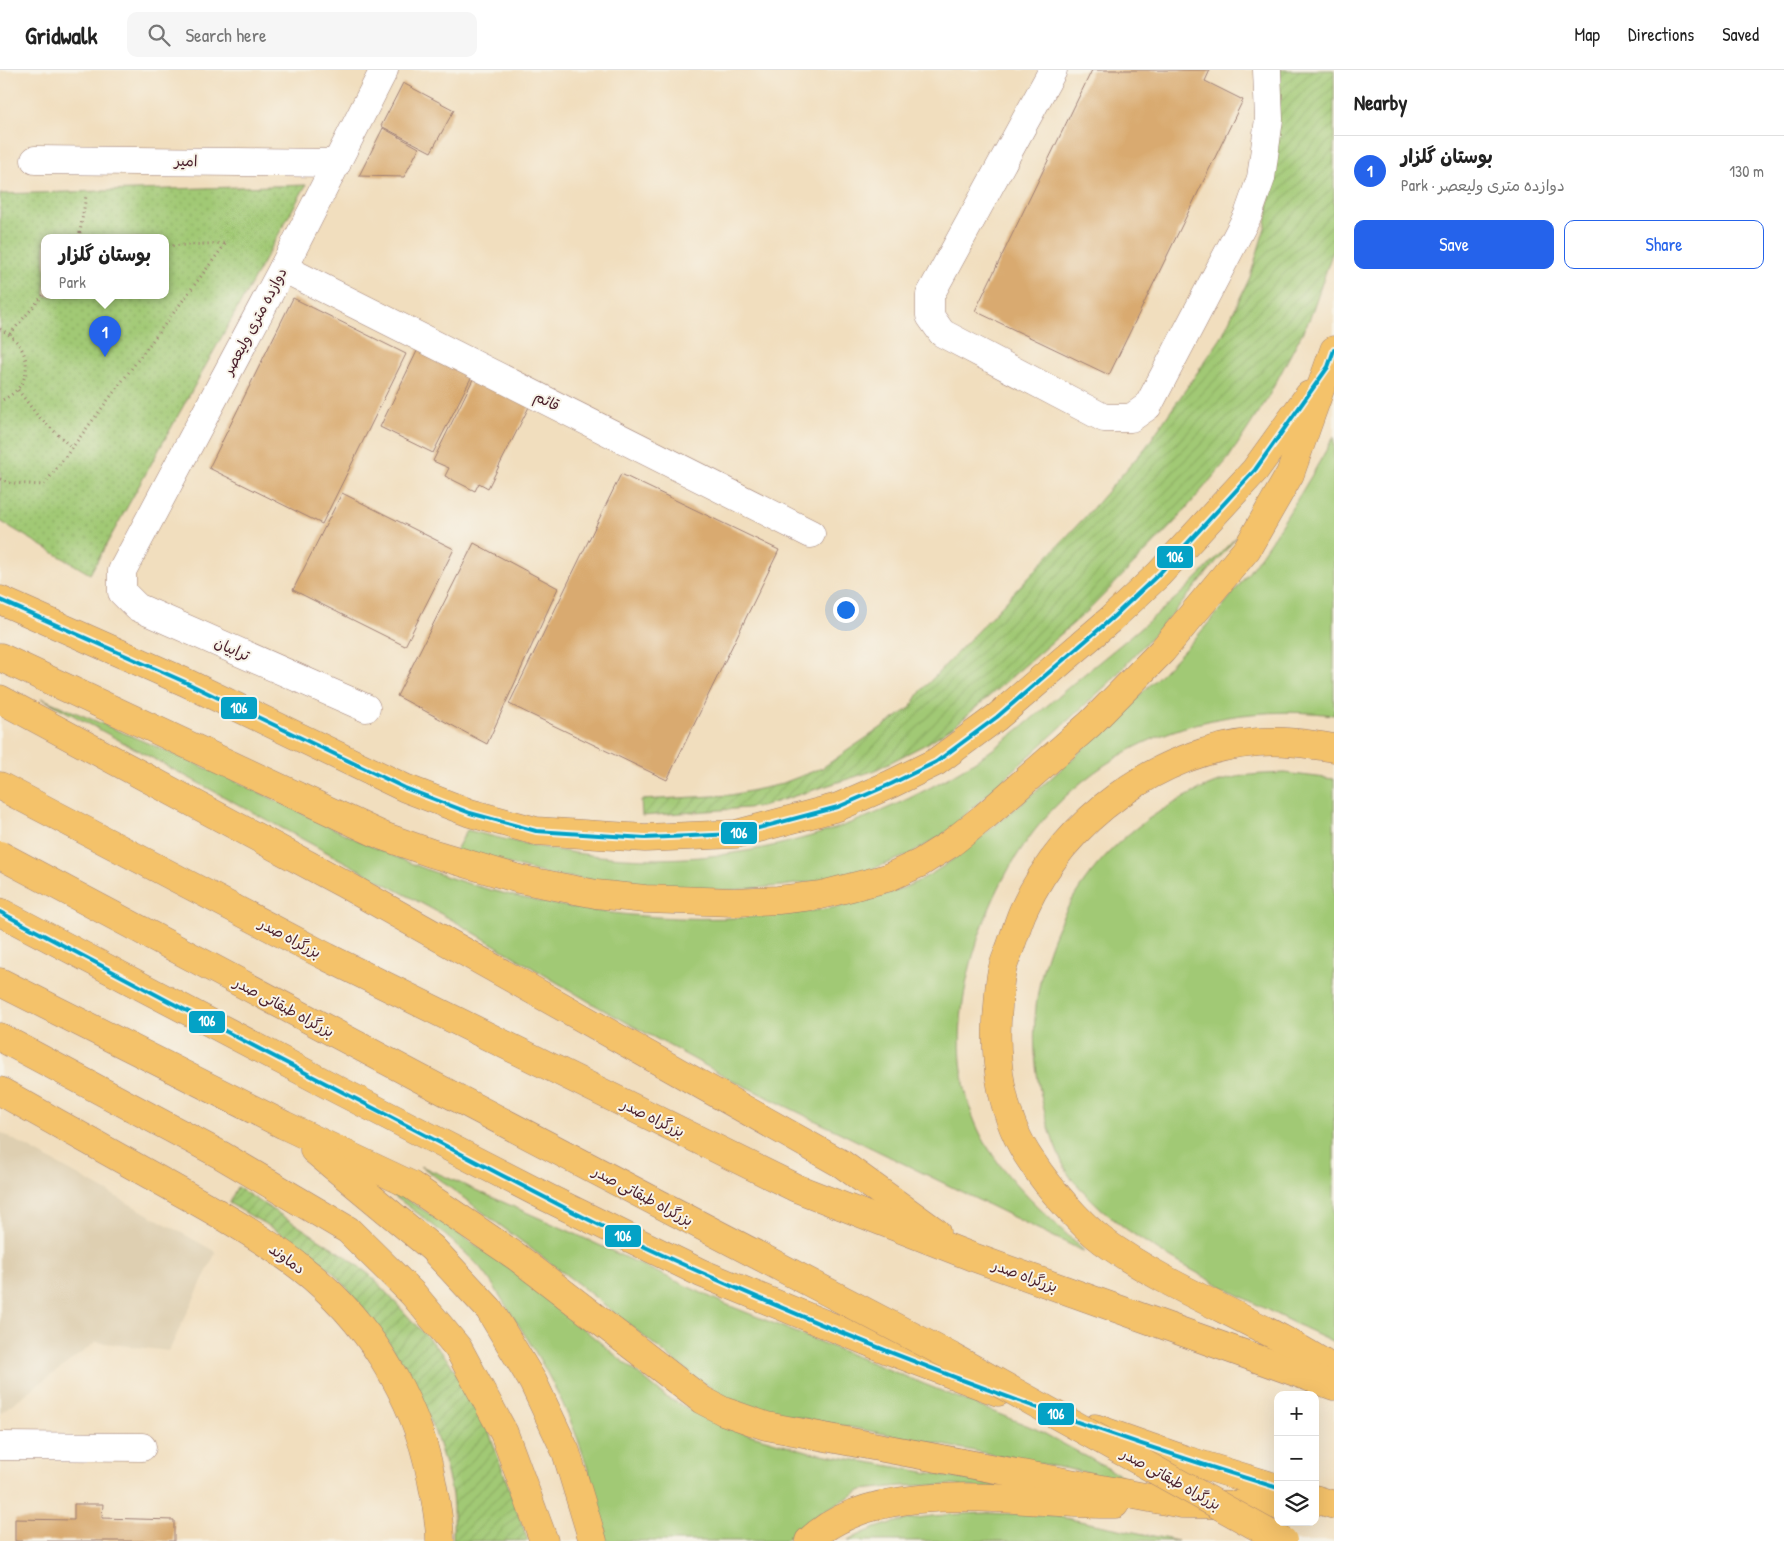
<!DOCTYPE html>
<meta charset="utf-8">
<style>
body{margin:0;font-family:"Patrick Hand","Playpen Sans Arabic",sans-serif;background:#f6f6f6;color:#222}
.controls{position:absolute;right:15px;bottom:15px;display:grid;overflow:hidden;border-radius:10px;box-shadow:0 5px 20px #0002}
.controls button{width:45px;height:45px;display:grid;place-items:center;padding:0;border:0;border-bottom:1px solid #e0e0e0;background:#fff;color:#222;font:25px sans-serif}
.you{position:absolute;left:845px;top:539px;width:18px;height:18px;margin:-12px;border:4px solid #fff;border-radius:50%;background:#1a73e8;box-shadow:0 0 0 8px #1a73e833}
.badge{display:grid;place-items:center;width:32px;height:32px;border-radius:50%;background:#2563eb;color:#fff;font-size:16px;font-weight:700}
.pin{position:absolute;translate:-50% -41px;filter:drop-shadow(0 1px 2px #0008)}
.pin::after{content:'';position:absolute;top:26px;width:18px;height:15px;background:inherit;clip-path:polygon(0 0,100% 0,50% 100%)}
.popup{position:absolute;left:41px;top:164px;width:128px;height:65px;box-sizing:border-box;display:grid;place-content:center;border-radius:10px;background:#fff;filter:drop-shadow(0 1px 4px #0005);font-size:16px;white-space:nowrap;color:#767676}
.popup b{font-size:19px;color:#222}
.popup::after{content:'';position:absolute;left:50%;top:100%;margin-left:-10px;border:10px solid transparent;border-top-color:#fff}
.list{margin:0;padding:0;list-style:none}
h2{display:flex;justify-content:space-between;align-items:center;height:65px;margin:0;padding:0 20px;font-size:21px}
h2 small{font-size:16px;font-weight:400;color:#767676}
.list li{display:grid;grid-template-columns:32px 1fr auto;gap:15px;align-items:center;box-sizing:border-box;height:70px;padding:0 20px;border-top:1px solid #e0e0e0}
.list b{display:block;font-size:19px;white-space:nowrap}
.list p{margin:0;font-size:16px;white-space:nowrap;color:#767676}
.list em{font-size:16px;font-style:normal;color:#767676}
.actions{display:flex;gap:10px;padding:15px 20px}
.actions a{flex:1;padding:11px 0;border:1px solid #2563eb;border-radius:10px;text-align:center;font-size:18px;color:#2563eb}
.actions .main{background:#2563eb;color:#fff}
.icon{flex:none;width:28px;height:28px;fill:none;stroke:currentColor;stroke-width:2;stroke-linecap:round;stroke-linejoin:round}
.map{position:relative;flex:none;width:1334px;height:1471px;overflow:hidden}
header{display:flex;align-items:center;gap:30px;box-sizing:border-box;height:70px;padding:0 25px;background:#fff;border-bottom:1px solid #e0e0e0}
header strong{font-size:24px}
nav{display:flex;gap:28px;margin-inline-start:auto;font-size:18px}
.search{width:350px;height:45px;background:#f6f6f6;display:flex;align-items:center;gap:12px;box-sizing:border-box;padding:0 18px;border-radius:10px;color:#767676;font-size:19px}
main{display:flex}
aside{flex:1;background:#fff}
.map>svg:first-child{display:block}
.built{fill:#decfb1}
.grass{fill:#a1c974;stroke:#767450}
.park{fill:url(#park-dots);stroke:#767450;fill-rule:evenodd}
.garden{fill:url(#garden-furrows);stroke:#767450}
.building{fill:#d9aa6f}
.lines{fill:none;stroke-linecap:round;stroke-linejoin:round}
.minor-casing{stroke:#9e7e74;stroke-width:29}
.major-casing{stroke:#9e7e74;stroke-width:29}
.highway-casing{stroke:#9e7e74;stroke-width:29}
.path{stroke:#9e7e74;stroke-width:3;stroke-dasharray:1 4;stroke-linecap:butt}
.minor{stroke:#fff;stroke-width:28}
.major{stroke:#f4c26a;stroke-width:28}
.highway{stroke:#f4c26a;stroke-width:28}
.highway-bridge-casing{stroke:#9e7e74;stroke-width:29;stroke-linecap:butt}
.highway-bridge{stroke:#f4c26a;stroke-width:28}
.bus-1-casing{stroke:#f7f3e8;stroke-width:8}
.bus-1{stroke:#04a2c6;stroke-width:4}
.labels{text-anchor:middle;stroke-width:4;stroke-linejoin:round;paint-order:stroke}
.street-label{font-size:15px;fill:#4a1f2b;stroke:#f7f3e8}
.line-badge{stroke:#f7f3e8;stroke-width:2}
.badge-label{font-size:14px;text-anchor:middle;font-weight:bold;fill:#fff}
</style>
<header>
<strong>Gridwalk</strong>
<div class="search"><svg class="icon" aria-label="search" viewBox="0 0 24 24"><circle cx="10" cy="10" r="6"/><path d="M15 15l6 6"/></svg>Search here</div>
<nav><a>Map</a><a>Directions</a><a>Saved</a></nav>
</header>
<main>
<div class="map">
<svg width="1334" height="1471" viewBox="0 0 1334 1471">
<defs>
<pattern id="park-dots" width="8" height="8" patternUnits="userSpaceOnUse" patternTransform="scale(1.25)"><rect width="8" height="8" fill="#a1c974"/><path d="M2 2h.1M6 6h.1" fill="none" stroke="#8cac65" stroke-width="1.8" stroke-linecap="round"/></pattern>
<pattern id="garden-furrows" width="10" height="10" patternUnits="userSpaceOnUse" patternTransform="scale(1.25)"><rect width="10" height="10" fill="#a1c974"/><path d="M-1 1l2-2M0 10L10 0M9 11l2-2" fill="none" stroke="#8cac65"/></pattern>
</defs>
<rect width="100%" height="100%" fill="#f7f3e8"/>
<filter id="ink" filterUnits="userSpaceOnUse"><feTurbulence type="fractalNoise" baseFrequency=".02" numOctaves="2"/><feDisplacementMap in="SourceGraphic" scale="10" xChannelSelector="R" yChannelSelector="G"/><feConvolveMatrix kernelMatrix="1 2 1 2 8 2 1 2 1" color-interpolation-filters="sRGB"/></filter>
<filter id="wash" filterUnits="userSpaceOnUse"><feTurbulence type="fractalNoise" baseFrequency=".0096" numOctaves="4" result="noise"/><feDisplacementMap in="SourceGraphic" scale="20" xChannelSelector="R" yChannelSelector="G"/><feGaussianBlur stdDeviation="1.12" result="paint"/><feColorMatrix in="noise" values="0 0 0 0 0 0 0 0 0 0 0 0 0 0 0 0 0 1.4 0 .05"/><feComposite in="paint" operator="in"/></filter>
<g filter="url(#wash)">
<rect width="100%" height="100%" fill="#f1debe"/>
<polygon class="built" points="0,1062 216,1182 169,1281 96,1272 0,1343"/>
<g class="grass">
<path d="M1334,366V645C1160,625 1020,716 973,886C958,939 954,994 973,1047C993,1102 1045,1142 1085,1182L730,1009L593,934L456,852L41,628C105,655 170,682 233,710C292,737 349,768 408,792C513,836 652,856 765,846C814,842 863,835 908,816C942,801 969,777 997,754C1027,730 1056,704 1084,678C1135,630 1192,577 1234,522C1272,473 1304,420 1334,366Z"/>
<path d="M1239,464L1183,532L1110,612L944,764L911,784L867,801L824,810L782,816L732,820L676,819L550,805L456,780L467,760C514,772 562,783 610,787C737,798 864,761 971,694C1011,669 1046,636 1082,606C1114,580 1146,554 1177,527C1199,508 1218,485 1239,464Z"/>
<path d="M1284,703L1334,709V1272C1288,1251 1243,1228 1199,1204C1160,1182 1120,1159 1089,1127C1083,1120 1074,1113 1069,1105C1052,1077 1044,1043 1038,1010C1020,899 1071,792 1169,736C1188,725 1211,713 1232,708C1249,704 1267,704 1284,703Z"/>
<path d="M333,1085L430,1144L510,1198L666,1327L724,1357L810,1382L1050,1424L948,1415L901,1416L862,1420L820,1443L784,1471H606C599,1444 594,1417 585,1390C568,1337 541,1288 510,1242C499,1225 489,1206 475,1192C432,1150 383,1118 333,1085Z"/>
<polygon points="421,1096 571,1162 723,1233 1036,1359 1131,1411 765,1341 732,1330 697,1309 581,1216"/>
<path d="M985,1443L1050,1445L1178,1471H848C890,1446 938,1445 985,1443Z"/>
</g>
<path class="park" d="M306,115L90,504L0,451V124ZM45,168H165V226H45Z"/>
<g class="garden">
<polygon points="1279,0 1334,0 1334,178 1310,248 1266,331 1228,389 1173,454 1090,539 957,654 928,673 873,701 760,737 642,746 641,730 731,725 778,715 822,698 910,638 921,621 1085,447 1146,377 1221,268 1250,207 1266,154 1275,87"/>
<path d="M237,1117L344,1185L371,1206L449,1291L475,1334L488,1359L528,1471H453C453,1456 454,1440 452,1425C439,1357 409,1295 365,1241C352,1224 337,1204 319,1190C292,1168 259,1151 229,1133Z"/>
</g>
<g id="blocks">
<g class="building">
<polygon points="1092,0 1210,0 1205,11 1243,30 1109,305 975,241"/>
<polygon points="403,13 454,40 431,82 381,56"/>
<polygon points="383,58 419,78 404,107 359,106"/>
<polygon points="293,228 406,284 322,454 209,398"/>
<polygon points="421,273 475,300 433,383 380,357"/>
<polygon points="477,301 533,329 488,418 479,413 475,421 445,406 449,398 433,391"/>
<polygon points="621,404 779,480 667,710 509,634"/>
<polygon points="342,423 454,479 405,576 293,520"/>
<polygon points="474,473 558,518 487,674 397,626"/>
<polygon points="74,1434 103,1434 102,1448 174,1450 174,1471 15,1471 15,1449 74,1450"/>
</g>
</g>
</g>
<g filter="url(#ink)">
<use href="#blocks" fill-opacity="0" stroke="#9e7e74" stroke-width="1"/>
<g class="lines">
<g class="minor-casing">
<g id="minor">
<polyline points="1053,0 930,225 930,246 942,263 1104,348 1131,348 1148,336 1248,145 1261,108 1269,49 1267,0"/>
<polyline points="35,90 337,93"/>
<polyline points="283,198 811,464"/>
<polyline points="366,638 137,537 122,522 122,501 283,198 384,0"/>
<polyline points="0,1376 142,1377"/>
</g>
</g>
<g class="major-casing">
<path id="major" d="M0,1021C58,1054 117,1086 175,1119C218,1143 261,1167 300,1197C366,1248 415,1325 431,1407C435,1428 440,1450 440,1471"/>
</g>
<g class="highway-casing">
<g id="highway">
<polyline points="0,530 185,612 405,718 470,743 536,761 645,768 736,764 838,737 891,714 936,692 997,647 1111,549 1159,504 1255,400 1309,325"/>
<polyline points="0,587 383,766 431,783 519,809 596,824 645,829 734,832 778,830 821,825 887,808 920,793 950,774 984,747 1091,653 1162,581 1247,479 1290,404 1334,280"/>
<polyline points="0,629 344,814 842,1094 936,1162"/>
<path d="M1334,678C1309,674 1283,670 1258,672C1159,680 1065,749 1024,839C1019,849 1016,861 1012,872C1009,882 1004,891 1002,901C999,912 999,925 998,937C993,989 1001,1048 1032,1092C1049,1118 1079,1153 1103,1171C1175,1223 1261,1251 1334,1300"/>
<polyline points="0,716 327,887 796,1118 970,1186 1334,1316"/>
<polyline points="0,842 338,1020 548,1128 701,1203 888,1280 998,1322"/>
<polyline points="0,912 284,1055 411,1115 517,1187 702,1330 723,1341 766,1356 1182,1434 1278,1435"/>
<polyline points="0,967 221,1085 348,1160 413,1224 458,1278 504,1363 544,1471"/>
<polyline points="314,1080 432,1178 489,1239 533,1312 566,1382 593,1471"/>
<polyline points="1095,1358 1186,1390 1278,1418"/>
<polyline points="1315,1429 1334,1435"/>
<path d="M809,1471C879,1403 1025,1435 1115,1434"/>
</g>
</g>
<g class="path">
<polyline points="79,168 86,126"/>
<path d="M0,259C34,276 36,316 0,331"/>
<polyline points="10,264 45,223"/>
<polyline points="18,320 37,345 72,378"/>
<polyline points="0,409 11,413 44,415 226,173 165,176"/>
</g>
<use href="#minor" class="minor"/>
<use href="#major" class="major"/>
<use href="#highway" class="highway"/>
<g class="highway-bridge-casing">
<polyline id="highway-bridge" points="0,785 419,1008 952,1287 1283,1471"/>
</g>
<use href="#highway-bridge" class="highway-bridge"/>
<g class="bus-1-casing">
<g id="bus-1">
<polyline points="0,530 185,612 405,718 470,743 536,761 645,768 736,764 838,737 891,714 936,692 997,647 1111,549 1159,504 1255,400 1328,297 1334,280"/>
<path d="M0,842C135,914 270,985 406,1055C494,1101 581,1148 671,1189C868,1279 1071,1354 1278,1418"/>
</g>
</g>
<use href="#bus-1" class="bus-1"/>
</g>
</g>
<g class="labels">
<g class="street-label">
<text transform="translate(186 91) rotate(1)" y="5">امیر</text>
<text transform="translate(255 251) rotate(-62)" y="5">دوازده متری ولیعصر</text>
<text transform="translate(547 331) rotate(27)" y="5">قائم</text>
<text transform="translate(232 579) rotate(24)" y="5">ترابیان</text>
<text transform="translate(290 868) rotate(28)" y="5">بزرگراه صدر</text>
<text transform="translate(284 937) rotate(28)" y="5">بزرگراه طبقاتی صدر</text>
<text transform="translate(653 1048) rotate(26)" y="5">بزرگراه صدر</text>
<text transform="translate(643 1126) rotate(28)" y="5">بزرگراه طبقاتی صدر</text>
<text transform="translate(287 1189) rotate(36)" y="5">دماوند</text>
<text transform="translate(1025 1206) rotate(20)" y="5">بزرگراه صدر</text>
<text transform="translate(1171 1409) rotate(29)" y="5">بزرگراه طبقاتی صدر</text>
</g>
</g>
<g class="line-badge">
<rect x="1156" y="475" width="38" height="24" rx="5" fill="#04a2c6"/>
<rect x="220" y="626" width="38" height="24" rx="5" fill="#04a2c6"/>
<rect x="720" y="751" width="38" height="24" rx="5" fill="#04a2c6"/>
<rect x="188" y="940" width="38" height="24" rx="5" fill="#04a2c6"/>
<rect x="604" y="1154" width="38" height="24" rx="5" fill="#04a2c6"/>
<rect x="1037" y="1332" width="38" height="24" rx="5" fill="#04a2c6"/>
</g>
<g class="badge-label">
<text x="1175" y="492">106</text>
<text x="239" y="643">106</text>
<text x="739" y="768">106</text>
<text x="207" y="956">106</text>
<text x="623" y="1171">106</text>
<text x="1056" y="1349">106</text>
</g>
</svg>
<div class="controls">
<button>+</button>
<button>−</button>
<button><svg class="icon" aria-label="layers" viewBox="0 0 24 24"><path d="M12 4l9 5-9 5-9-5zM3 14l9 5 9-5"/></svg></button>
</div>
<div class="you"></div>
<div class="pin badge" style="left:105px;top:287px">1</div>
<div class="popup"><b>بوستان گلزار</b>Park</div>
</div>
<aside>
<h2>Nearby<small></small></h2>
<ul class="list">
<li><span class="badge">1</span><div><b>بوستان گلزار</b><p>Park · دوازده متری ولیعصر</p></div><em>130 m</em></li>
</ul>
<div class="actions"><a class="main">Save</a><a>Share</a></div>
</aside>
</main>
